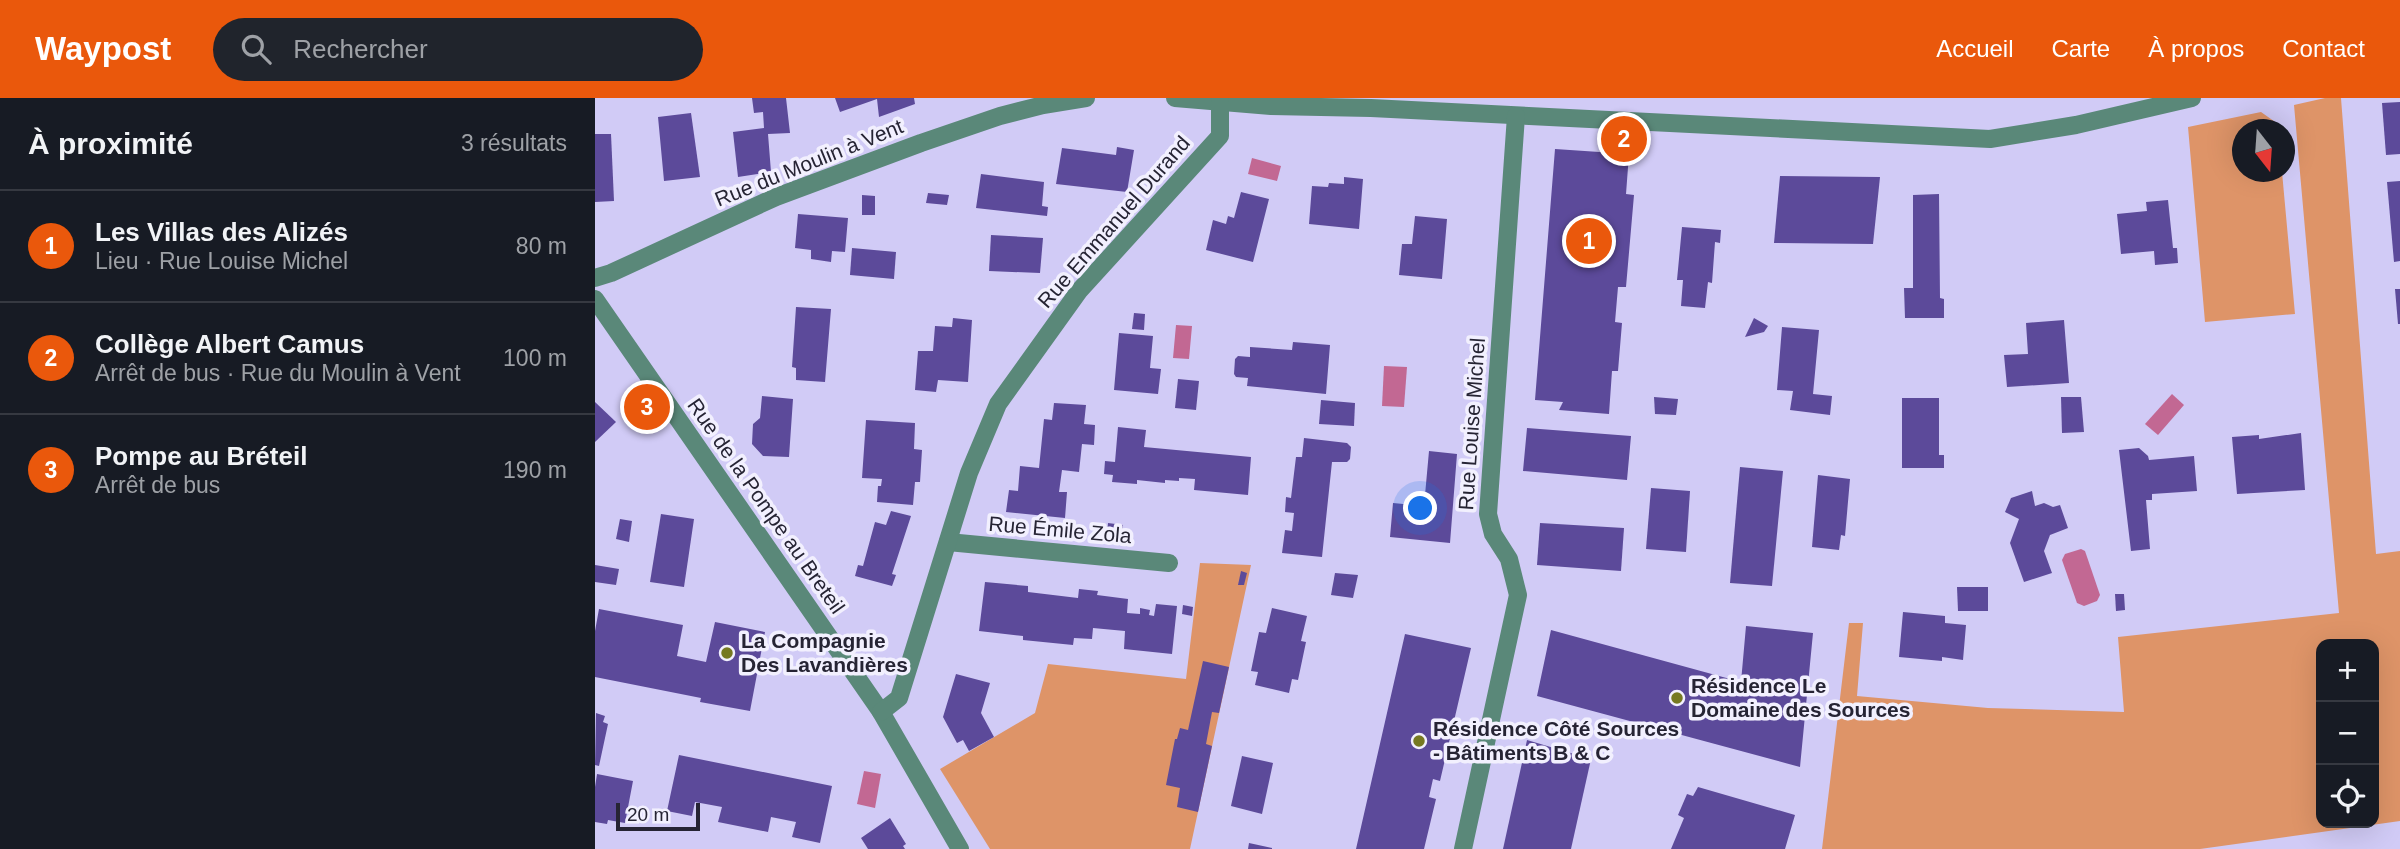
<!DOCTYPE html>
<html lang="fr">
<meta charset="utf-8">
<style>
body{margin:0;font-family:Arial,sans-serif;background:#20242c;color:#f1f3f6}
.controls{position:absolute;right:21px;bottom:21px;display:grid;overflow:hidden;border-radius:14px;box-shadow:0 7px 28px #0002}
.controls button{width:63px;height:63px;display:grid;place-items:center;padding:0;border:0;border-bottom:2px solid #363941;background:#171b24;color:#f1f3f6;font:35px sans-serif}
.compass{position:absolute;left:1637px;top:21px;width:63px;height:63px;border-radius:50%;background:#171b24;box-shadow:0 7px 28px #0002;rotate:163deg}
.scale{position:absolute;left:21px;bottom:18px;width:84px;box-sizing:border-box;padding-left:7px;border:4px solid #262434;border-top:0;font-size:19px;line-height:24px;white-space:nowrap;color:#262434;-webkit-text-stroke:5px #f2f0fe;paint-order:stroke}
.you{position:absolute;left:826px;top:411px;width:24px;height:24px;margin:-18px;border:5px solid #fff;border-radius:50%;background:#1a73e8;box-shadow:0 0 0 10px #1a73e833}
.badge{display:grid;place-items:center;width:46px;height:46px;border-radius:50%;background:#ea580c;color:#fff;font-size:23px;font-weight:700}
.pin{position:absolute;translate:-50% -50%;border:4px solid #fff;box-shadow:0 2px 7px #0006}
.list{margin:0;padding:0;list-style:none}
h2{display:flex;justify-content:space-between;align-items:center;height:91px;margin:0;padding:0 28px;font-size:30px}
h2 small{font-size:23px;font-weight:400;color:#9ea1a6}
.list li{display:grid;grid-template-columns:46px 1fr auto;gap:21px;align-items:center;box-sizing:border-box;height:112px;padding:0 28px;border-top:2px solid #363941}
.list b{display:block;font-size:26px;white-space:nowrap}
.list p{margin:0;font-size:23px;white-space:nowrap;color:#9ea1a6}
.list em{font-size:23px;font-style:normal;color:#9ea1a6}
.icon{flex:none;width:38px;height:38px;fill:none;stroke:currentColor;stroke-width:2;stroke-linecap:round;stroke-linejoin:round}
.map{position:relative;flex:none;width:1805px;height:751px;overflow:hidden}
header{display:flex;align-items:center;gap:42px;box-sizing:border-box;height:98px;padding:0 35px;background:#ea580c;color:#fff}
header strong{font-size:33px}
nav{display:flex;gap:38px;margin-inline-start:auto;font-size:24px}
.search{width:490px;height:63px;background:#20242c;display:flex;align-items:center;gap:18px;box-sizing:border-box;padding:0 24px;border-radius:38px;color:#9ea1a6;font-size:26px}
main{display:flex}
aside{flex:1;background:#171b24}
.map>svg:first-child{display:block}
.green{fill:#de9468;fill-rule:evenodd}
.water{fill:#c26893}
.building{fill:#5c4a9a}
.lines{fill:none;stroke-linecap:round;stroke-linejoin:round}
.minor{stroke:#5a8879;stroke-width:18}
.poi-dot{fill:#767921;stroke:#f2f0fe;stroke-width:2.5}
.labels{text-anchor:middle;stroke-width:7;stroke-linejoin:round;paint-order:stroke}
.street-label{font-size:21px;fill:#262434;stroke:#f2f0fe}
.poi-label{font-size:21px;font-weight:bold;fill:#262434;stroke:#f2f0fe;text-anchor:start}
</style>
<header>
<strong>Waypost</strong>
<div class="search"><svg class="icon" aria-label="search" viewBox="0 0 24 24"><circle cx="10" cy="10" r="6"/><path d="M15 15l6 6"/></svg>Rechercher</div>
<nav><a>Accueil</a><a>Carte</a><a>À propos</a><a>Contact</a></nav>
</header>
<main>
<aside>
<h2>À proximité<small>3 résultats</small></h2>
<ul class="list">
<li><span class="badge">1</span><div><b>Les Villas des Alizés</b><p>Lieu · Rue Louise Michel</p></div><em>80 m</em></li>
<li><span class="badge">2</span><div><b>Collège Albert Camus</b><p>Arrêt de bus · Rue du Moulin à Vent</p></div><em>100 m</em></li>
<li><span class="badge">3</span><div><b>Pompe au Bréteil</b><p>Arrêt de bus</p></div><em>190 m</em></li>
</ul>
</aside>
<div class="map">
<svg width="1805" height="751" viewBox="0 0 1805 751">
<rect width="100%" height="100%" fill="#d1cbf6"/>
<g class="green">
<path d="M1730,0H1746L1781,456L1805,453V723L1605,751H1227L1254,525H1268L1262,598L1393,610L1529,614L1523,539L1744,515L1699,7ZM1779,546V725H1726V546Z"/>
<polygon points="1666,14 1683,26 1683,31 1647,32 1647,74 1687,74 1700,216 1610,224 1593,29"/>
<polygon points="605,465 656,467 595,751 395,751 345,671 440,615 453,566 591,581"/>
</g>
<g class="water">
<polygon points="657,60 686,68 682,83 653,76"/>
<polygon points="581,227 597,228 594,261 578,260"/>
<polygon points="789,268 812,269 809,309 787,308"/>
<polygon points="1577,296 1589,307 1563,337 1550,326"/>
<polygon points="1486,451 1490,453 1505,497 1502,503 1489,508 1482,505 1467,462 1470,456"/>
<polygon points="269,673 286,676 280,710 262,706"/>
</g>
<g class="building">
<polygon points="157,0 191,0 195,35 173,36 176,74 143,79 138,34 169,30 168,14 159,15"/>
<polygon points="240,0 319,0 320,6 284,19 282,1 245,14"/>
<polygon points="1805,4 1805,56 1791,57 1787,5"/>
<polygon points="96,15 105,79 69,83 63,19"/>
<polygon points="0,36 16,36 19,103 0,104"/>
<polygon points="522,49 539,52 532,94 461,86 467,50 521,57"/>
<polygon points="960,51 1034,56 1031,96 1039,97 1031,189 1023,189 1020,224 1027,225 1023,273 1017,273 1014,316 964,312 968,304 940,302"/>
<polygon points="386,76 449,84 447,108 453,109 452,118 381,110"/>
<polygon points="1185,78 1285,79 1278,146 1179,145"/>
<polygon points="749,79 768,81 764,131 714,126 717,88 733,89 734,85 749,86"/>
<polygon points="1805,83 1805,163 1799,164 1792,84"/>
<polygon points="646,94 674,101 658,164 611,152 618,122 631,126 633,118 639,120"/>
<polygon points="333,95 354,97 352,107 331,105"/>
<polygon points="1344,96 1345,200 1349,201 1349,220 1310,220 1309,190 1318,190 1318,97"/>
<polygon points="267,97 280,98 280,117 267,117"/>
<polygon points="1573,102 1578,150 1582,150 1583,165 1560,167 1559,153 1526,156 1522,116 1552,113 1551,104"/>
<polygon points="203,116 253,120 250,154 237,153 236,164 216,161 216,152 200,150"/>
<polygon points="820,118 852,121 847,181 804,177 807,146 817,146"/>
<polygon points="1087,129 1126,132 1125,145 1120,144 1117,185 1113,184 1110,210 1086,208 1088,182 1082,182"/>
<polygon points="396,137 448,140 445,175 394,173"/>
<polygon points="257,150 301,154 299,181 255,177"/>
<polygon points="1800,191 1805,191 1805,226 1803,226"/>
<polygon points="201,209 236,211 230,284 201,282 201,270 197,269"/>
<polygon points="539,215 550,216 549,232 537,231"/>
<polygon points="358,220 377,222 373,284 343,282 341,294 320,292 323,253 338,253 340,228 357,229"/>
<polygon points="1159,220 1173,228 1169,234 1150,239"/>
<polygon points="1469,222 1474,285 1412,289 1409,257 1433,256 1431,225"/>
<polygon points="1187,229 1224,232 1218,296 1237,298 1235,317 1195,312 1198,293 1182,292"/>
<polygon points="524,235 558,238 555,270 566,271 563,296 519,292"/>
<polygon points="698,244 735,247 731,296 652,288 653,280 641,279 639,276 640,261 643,258 655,259 655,249 697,252"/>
<polygon points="583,281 604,283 601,312 580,310"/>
<polygon points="167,298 198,301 194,359 168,358 157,346 158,326 165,320"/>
<polygon points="1059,299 1083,301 1081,317 1060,316"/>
<polygon points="1466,299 1486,299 1489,334 1467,335"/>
<polygon points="1307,300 1344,300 1344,357 1349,357 1349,370 1307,370"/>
<polygon points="726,302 760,305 759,328 724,326"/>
<polygon points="0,304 21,324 0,344"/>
<polygon points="459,305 491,307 489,326 500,327 499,347 487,346 484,374 467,372 464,394 472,394 470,420 411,414 414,392 423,393 425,368 444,370 449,321 457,322"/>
<polygon points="271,322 320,325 319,351 327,352 325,384 320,384 318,407 282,404 283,388 286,388 287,381 267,380"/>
<polygon points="523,329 551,332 549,349 656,359 653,397 599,392 600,381 584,380 584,383 570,382 570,385 542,382 542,386 517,384 518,377 509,376 510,363 520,364"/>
<polygon points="932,330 1036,338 1032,382 928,373"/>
<polygon points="1706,335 1710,392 1642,396 1637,339 1664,337 1664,341"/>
<polygon points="709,340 752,345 756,349 755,361 752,364 737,364 727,459 687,455 690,432 697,433 699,415 690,414 691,399 696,400 701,359 707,359"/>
<polygon points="1544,350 1553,358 1554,362 1599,358 1602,393 1557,396 1557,402 1551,402 1555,451 1536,453 1524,352"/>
<polygon points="834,353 862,356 855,445 795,439 798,405 829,408"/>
<polygon points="1145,369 1188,373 1177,488 1135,485"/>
<polygon points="1223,377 1255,381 1250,438 1246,437 1244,452 1217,449"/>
<polygon points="1056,390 1095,393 1091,454 1051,451"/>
<polygon points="1437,393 1440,408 1449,405 1458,409 1465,407 1473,430 1455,437 1449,453 1457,475 1429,484 1415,445 1424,421 1410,414 1416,400"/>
<polygon points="296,413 316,418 297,476 301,477 297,488 260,478 263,467 268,468 280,424 291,427"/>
<polygon points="66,416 99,421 89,489 55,484"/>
<polygon points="25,421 37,423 34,444 21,441"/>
<polygon points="513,425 528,427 527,437 512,436"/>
<polygon points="945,425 1029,430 1026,473 942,467"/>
<polygon points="0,467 24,471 21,487 0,484"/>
<polygon points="646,473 652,475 649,487 643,487"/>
<polygon points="740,475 763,477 758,500 736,497"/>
<polygon points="390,484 433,488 433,494 483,500 484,491 503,493 502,497 533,501 532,515 545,516 545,510 555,512 554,517 559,518 561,506 582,508 577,556 529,551 530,533 498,530 497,541 479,540 478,547 428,542 428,538 384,533"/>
<polygon points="1362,489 1393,489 1393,513 1363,513"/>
<polygon points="1520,496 1529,496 1530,512 1521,513"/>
<polygon points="588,507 598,509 597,518 587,516"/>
<polygon points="677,510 712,518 706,543 711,544 703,582 697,581 694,595 660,587 663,574 656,573 664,534 671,535"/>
<polygon points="4,511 88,527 82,558 111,564 120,524 170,534 155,613 105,604 106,600 0,579 0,533"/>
<polygon points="1308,514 1350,518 1350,525 1371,527 1368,562 1347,559 1347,563 1304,559"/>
<polygon points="1151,528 1218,535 1205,669 942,598 956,532 1146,584"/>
<polygon points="810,536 876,550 845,683 838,681 834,699 841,701 829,751 761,751"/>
<polygon points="608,563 634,569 624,615 617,614 611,646 617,648 603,714 582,709 585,690 571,687 580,641 582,641 585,630 593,632"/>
<polygon points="361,576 395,585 386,615 399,639 374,653 368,642 362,645 348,619"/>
<polygon points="1,615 10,618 8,624 13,626 4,668 0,667"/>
<polygon points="932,642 996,661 976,751 908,751"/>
<polygon points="84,657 237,688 225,745 197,739 201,724 176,719 173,734 123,724 127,709 100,704 97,718 72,713"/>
<polygon points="647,658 678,665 667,716 636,708"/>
<polygon points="2,676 38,683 30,725 13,722 12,726 0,724 0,689"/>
<polygon points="1103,689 1200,717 1190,751 1076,751 1089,720 1083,717 1092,696 1098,698"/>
<polygon points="295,720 311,746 308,748 310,751 273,751 266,740"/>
<polygon points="654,745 677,750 677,751 653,751"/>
</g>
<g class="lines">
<g class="minor">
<polyline points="580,0 676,8 776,10 1395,41 1481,27 1597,0"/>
<polyline points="0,180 16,175 181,99 326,45 405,18 448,7 491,0"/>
<polyline points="0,201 286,614 365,751"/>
<polyline points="353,444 574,465"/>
<polyline points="286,614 304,600 374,375 403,306 484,193 625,38 625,4"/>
<polyline points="868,751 923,497 914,461 898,436 893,416 921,18"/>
</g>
</g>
<g class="poi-dot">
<circle cx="132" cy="555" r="7"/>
<circle cx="1082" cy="600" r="7"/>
<circle cx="824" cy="643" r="7"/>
</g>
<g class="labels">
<g class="street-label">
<text transform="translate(214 65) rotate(-22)" y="7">Rue du Moulin à Vent</text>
<text transform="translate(519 124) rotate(-49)" y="7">Rue Emmanuel Durand</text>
<text transform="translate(877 326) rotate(-86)" y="7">Rue Louise Michel</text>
<text transform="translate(171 408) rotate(55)" y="7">Rue de la Pompe au Breteil</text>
<text transform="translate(465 432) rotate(5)" y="7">Rue Émile Zola</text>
</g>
<g class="poi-label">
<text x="146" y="550">La Compagnie<tspan x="146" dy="24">Des Lavandières</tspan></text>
<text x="1096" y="595">Résidence Le<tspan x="1096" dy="24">Domaine des Sources</tspan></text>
<text x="838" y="638">Résidence Côté Sources<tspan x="838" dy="24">- Bâtiments B &amp; C</tspan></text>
</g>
</g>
</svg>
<div class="controls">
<button>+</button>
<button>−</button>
<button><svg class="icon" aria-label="locate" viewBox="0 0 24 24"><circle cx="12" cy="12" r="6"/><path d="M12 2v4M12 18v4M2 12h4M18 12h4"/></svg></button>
</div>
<svg class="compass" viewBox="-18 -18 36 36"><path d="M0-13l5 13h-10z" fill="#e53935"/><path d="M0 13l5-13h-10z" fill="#9ea1a6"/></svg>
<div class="scale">20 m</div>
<div class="you"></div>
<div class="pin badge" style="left:994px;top:143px">1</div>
<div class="pin badge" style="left:1029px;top:41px">2</div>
<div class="pin badge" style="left:52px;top:309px">3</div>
</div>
</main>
